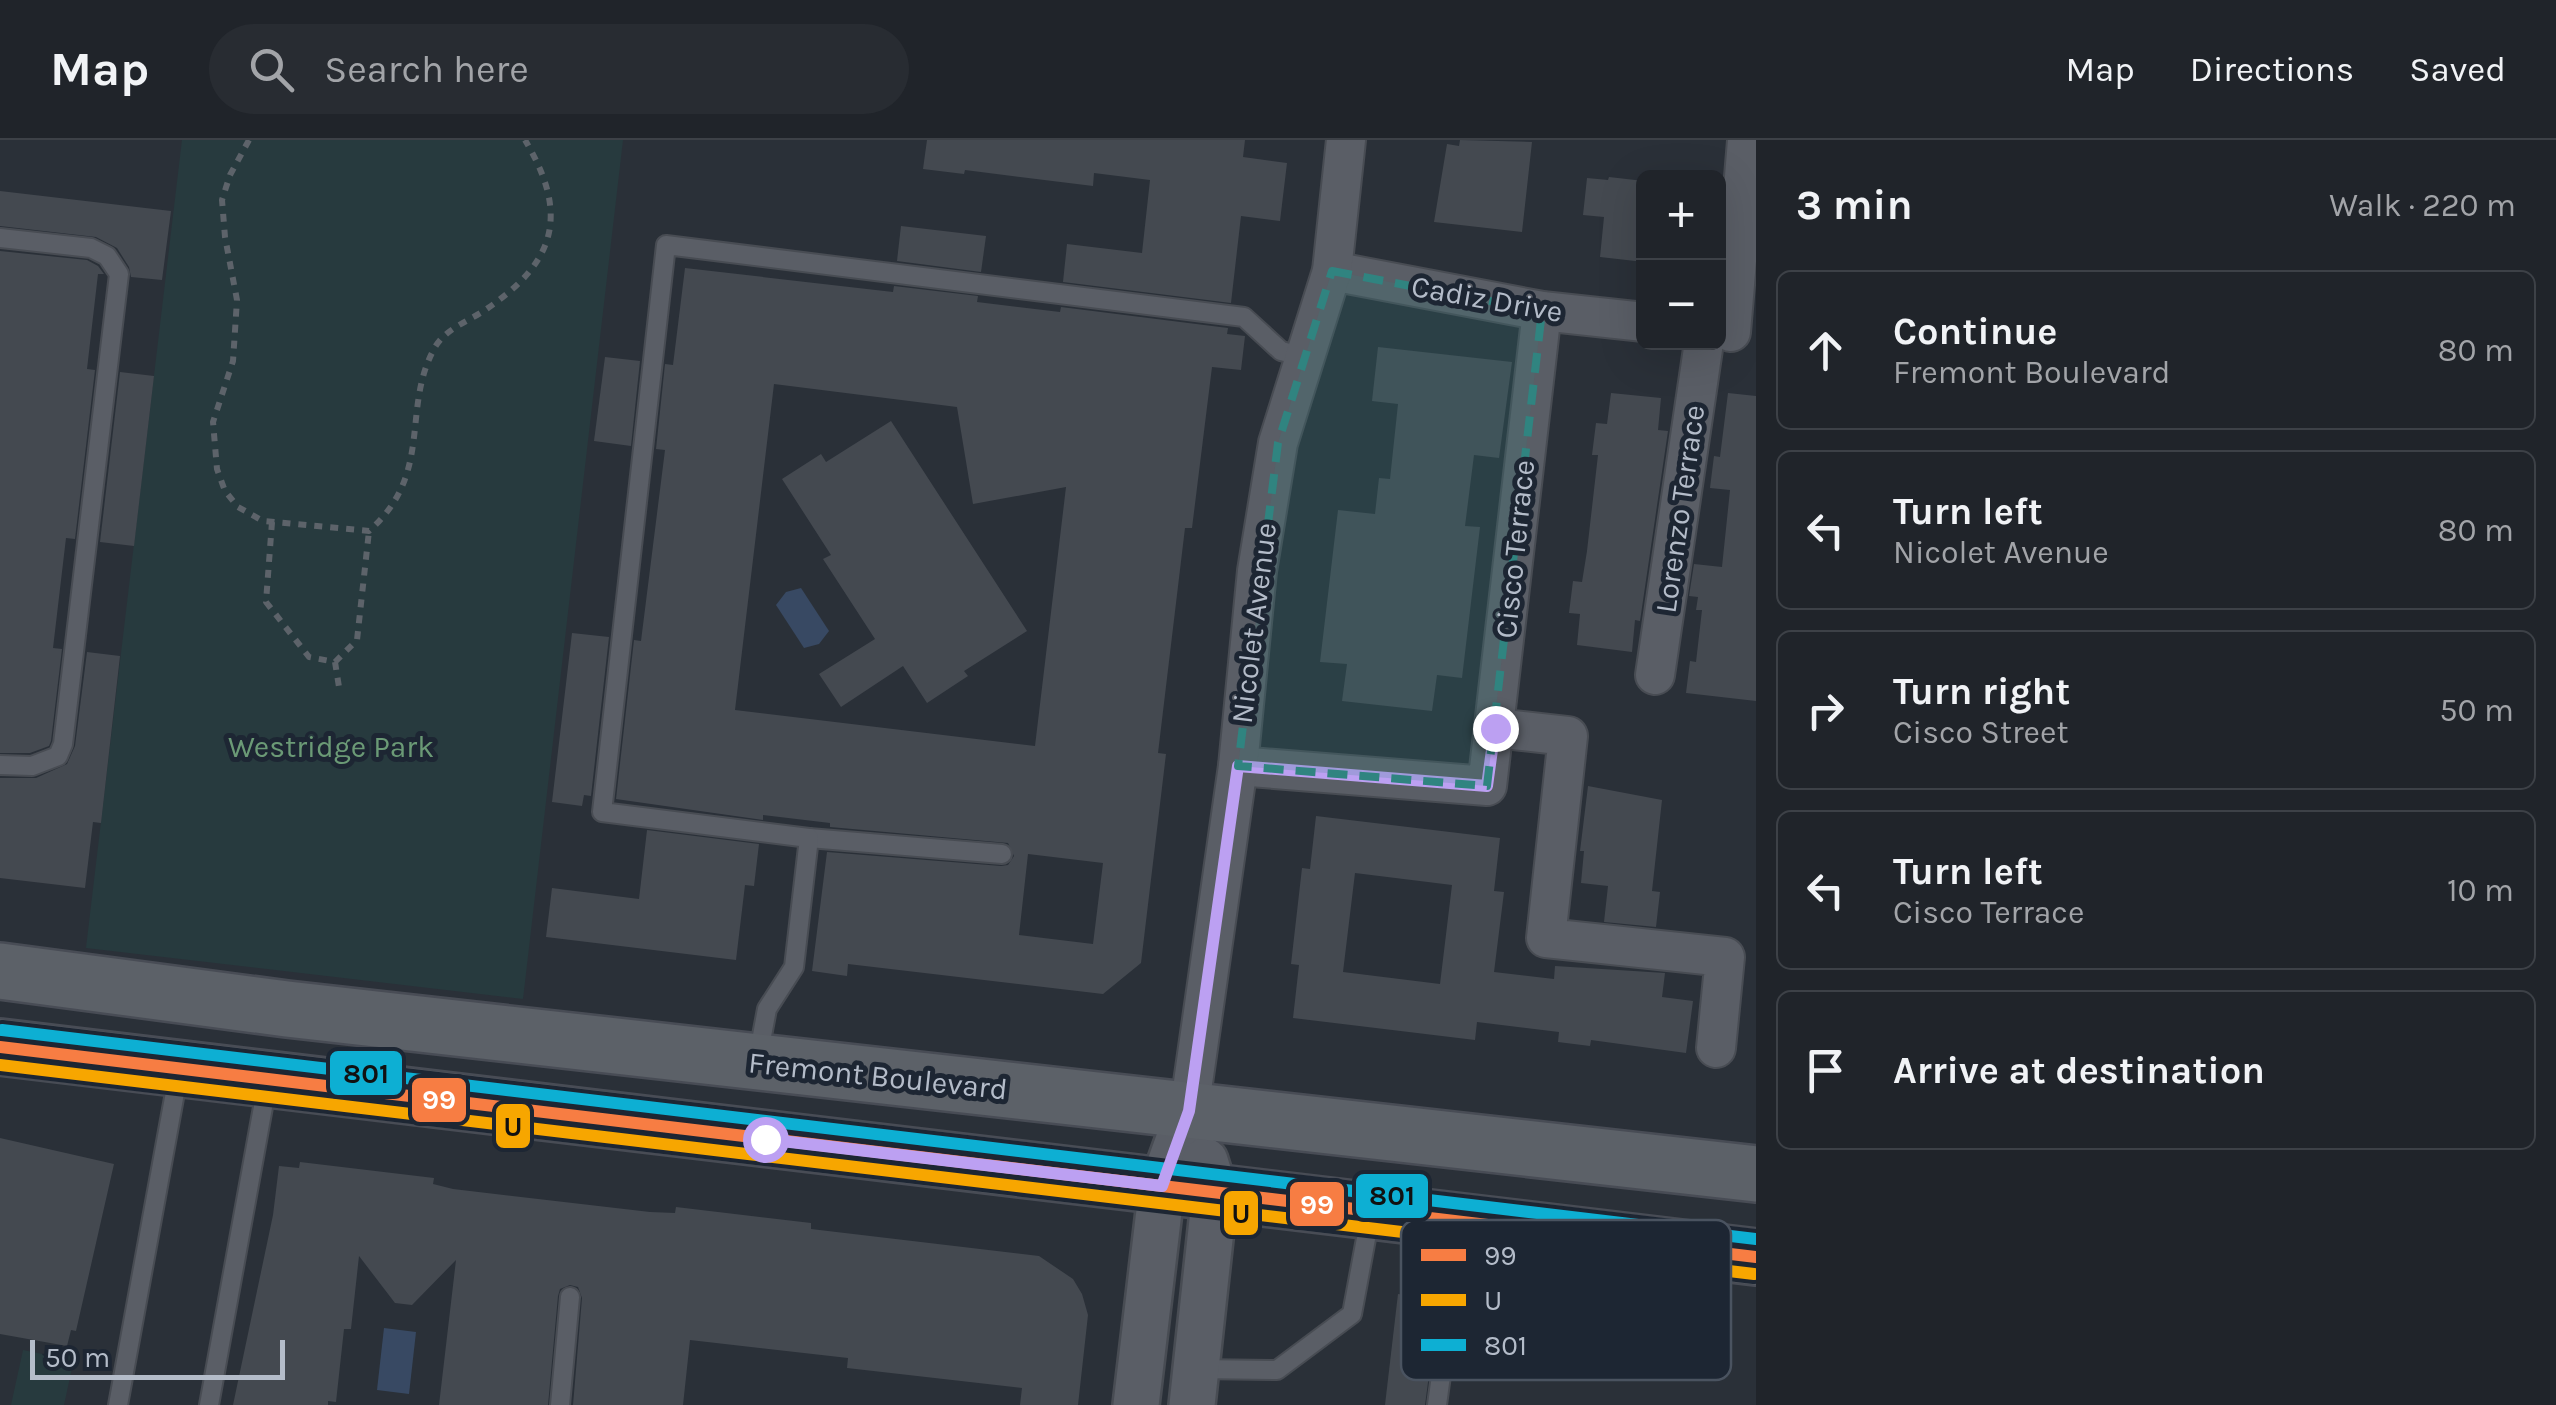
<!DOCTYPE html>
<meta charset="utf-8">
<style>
body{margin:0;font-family:Karla,sans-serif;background:#282c32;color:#f1f3f6}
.controls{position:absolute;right:30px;top:30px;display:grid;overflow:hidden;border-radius:15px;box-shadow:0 10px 40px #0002}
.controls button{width:90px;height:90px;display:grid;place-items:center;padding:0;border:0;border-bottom:2px solid #3d4147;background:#20242a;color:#f1f3f6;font:50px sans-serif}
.scale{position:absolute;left:30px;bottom:25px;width:255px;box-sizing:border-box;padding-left:10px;border:5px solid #b4bcc9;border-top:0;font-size:28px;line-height:35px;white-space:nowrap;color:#b4bcc9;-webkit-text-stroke:8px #1d2633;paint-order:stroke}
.stop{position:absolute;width:30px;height:30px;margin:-22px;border:8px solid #bca0f2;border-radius:50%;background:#fff}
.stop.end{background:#bca0f2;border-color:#fff;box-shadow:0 2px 10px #0008}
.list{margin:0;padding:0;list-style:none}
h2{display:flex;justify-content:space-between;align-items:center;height:130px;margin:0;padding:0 40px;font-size:42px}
h2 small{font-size:32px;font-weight:400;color:#a2a4a8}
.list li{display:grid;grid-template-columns:65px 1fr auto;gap:30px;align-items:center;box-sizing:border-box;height:160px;margin:0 20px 20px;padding:0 20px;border:2px solid #3d4147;border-radius:15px}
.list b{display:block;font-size:38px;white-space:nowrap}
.list p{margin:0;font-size:32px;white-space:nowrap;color:#a2a4a8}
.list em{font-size:32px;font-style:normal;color:#a2a4a8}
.icon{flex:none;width:55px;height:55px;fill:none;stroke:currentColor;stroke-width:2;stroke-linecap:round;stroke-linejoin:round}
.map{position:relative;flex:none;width:1756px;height:1265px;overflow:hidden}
header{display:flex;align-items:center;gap:60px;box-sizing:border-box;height:140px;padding:0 50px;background:#20242a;border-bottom:2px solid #3d4147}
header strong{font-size:48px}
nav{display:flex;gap:55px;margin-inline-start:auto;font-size:35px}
.search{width:700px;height:90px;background:#282c32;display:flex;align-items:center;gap:25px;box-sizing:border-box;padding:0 35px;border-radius:55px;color:#a2a4a8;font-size:38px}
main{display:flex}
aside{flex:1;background:#20242a}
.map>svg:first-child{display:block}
.green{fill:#273a3e}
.water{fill:#384963}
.building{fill:#444950;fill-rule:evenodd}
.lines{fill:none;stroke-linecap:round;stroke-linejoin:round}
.service-casing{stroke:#484c53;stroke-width:22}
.minor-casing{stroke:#484c53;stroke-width:42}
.tertiary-casing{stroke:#484c53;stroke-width:50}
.primary-casing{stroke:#484c55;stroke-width:60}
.path{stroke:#5d636a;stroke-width:6;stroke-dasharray:8 8;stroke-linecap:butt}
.service{stroke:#5a5e66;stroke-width:18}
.minor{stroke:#5a5e66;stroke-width:38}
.tertiary{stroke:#5a5e66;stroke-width:45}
.primary{stroke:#5c6168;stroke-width:55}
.bus-1-casing{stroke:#1d2633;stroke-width:20}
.bus-2-casing{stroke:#1d2633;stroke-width:20}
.bus-3-casing{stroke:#1d2633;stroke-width:20}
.bus-1{stroke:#f77d43;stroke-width:12}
.bus-2{stroke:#f7a600;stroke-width:12}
.bus-3{stroke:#0dafd3;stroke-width:12}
.route{stroke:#bca0f2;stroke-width:12}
.marked{fill:#308480;fill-opacity:0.2;stroke:#308480;stroke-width:8;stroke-dasharray:20 12;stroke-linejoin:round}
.labels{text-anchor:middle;stroke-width:10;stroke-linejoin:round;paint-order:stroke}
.street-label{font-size:30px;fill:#b4bcc9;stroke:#1d2633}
.park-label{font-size:30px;fill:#6b9a76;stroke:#1d2633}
.key{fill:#1d2633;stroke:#4a5360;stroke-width:2.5}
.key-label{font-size:28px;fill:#b4bcc9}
.line-badge{stroke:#1d2633;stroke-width:4}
.badge-label{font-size:28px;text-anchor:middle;font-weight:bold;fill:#fff}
.pale-badge-label{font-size:28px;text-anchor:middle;font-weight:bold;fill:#111}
</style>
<header>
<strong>Map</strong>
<div class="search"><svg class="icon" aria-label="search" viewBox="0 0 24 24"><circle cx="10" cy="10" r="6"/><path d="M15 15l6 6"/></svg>Search here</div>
<nav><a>Map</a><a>Directions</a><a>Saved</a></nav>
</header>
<main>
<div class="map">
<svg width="1756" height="1265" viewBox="0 0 1756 1265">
<rect width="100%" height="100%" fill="#2a3038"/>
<g class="green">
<polygon points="182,0 623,0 523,859 86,808"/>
<polygon points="54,1209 75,1214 64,1265 11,1265 23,1210 52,1216"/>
</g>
<g class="water">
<polygon points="801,448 829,491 819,504 804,508 776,465 786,452"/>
<polygon points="384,1188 416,1192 409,1254 377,1250"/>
</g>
<g class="building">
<polygon points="927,0 1245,0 1243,17 1287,23 1280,81 1241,76 1231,163 1063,142 1067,104 1142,113 1150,40 1094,33 1093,46 965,30 964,34 923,29"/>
<polygon points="1460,0 1532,2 1522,92 1434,82 1447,4 1459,6"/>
<polygon points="1609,37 1644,41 1644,122 1600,117 1604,77 1583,75 1587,38 1608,40"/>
<polygon points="0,51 171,71 162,140 131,137 129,127 117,108 96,97 0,86"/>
<polygon points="901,86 986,96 981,132 897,121"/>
<polygon points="0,111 87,120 98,126 104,134 98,134 87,229 95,230 75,399 66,398 53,508 62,509 51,601 49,606 30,613 0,613"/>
<path d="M685,128L893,152L894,146L978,156L977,162L1060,172L1061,167L1228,188L1227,194L1245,196L1241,230L1212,227L1192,388H1185L1158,613L1166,614L1141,823L1103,854L848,824L847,836L812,831L827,712L1001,726L1008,725L1014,716L1008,703L830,687V683L763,675V680L616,659L634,500L641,501L665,310L656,309L665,224L673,225ZM774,244L957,267L973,364L1066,347L1035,606L735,570ZM1028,714L1103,723L1093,804L1019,795Z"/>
<polygon points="1378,207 1512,222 1499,318 1474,315 1465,386 1480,387 1462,538 1437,535 1432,571 1342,561 1347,524 1320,522 1338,370 1375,374 1379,338 1390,339 1398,264 1372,261"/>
<polygon points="605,217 640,221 631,306 594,301"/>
<polygon points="120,232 154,236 134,406 100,402"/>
<polygon points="1611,253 1661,258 1658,290 1668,291 1640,481 1635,480 1632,512 1577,505 1580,474 1569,473 1573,441 1582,442 1587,411 1598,315 1592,315 1596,283 1607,284"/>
<polygon points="1728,253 1756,256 1756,561 1686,553 1690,521 1696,522 1702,470 1696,470 1698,457 1689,456 1694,424 1722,427 1730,350 1710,348 1714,316 1720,317"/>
<polygon points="891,281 1027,491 964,531 968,536 927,563 903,526 841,567 819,534 875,499 823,419 831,415 782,339 821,314 826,322"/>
<polygon points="572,493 609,497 591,656 584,655 582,666 552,662"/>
<polygon points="87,512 120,516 101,683 93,682 85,748 0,738 0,638 36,638 67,624 75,606"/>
<polygon points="1588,646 1662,660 1652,751 1660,752 1656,787 1604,782 1608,746 1581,743 1584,711 1580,711"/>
<path d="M1316,676L1500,698L1494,751L1504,752L1494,832L1554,839L1555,826L1665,833L1662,857L1693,861L1686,913L1591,900L1590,906L1558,902L1559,892L1477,882L1475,900L1293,878L1299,825L1291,824L1302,728L1310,729ZM1355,733L1452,745L1440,844L1343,832Z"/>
<polygon points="647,690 759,704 754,746 745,745 736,820 546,797 552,748 639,759"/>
<polygon points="0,998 114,1024 76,1191 71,1190 67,1206 0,1194"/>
<polygon points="300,1022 434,1038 433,1044 453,1049 650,1072 675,1073 676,1067 811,1083 811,1089 1039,1116 1073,1139 1082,1154 1088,1175 1078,1265 1020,1265 1022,1248 847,1228 848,1218 690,1200 683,1265 573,1265 582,1158 578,1147 570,1145 560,1149 558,1156 548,1265 439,1265 456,1120 412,1165 395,1163 359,1116 351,1189 344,1189 336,1262 328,1261 328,1265 233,1265 273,1075 279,1026 299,1028"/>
<polygon points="1398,1154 1439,1159 1425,1265 1385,1265"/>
</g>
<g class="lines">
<g class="service-casing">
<g id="service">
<polyline points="0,98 91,108 107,116 119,134 63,604 58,616 32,626 0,625"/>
<polyline points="809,698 1002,714"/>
<polyline points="758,917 767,869 794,827 809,698 602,672 666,105 1244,177 1281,211 1305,217"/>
<polyline points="1196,1229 1277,1230 1352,1174 1370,1077"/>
<polyline points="118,1265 178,936"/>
<polyline points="209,1265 267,945"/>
<polyline points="560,1265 570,1157"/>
<polyline points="1437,1265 1461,1088"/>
</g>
</g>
<g class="minor-casing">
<g id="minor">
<polyline points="1332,131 1542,171 1644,182"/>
<polyline points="1731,192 1747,1"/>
<polyline points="1655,535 1704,202"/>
<polyline points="1495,588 1568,596 1546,798 1725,817 1716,908"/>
<polyline points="1238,626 1487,646 1542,171"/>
<polyline points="1189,971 1238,626 1257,431 1278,303 1332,131 1346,0"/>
</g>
</g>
<g class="tertiary-casing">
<g id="tertiary">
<polyline points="1136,1265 1162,1046 1189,971"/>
<polyline points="1192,1265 1215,1053 1205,1021"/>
</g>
</g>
<g class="primary-casing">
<g id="primary">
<polyline points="0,831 287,869 1756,1034"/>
<polyline points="0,907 1756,1117"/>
</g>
</g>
<g class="path">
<path d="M249,0L230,35L222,60L225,97L237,160L233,221L213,282L217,329L225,351L238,367L263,381L369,391C434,333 401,270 434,209C445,188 470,181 488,168C558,120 568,72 525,0"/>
<polyline points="272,382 266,462 309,517 335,522"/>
<polyline points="335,522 357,500 369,391"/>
<polyline points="335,522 339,547"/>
</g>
<use href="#service" class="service"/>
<use href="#minor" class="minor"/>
<use href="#tertiary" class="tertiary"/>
<use href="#primary" class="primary"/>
<g class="bus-1-casing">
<polyline id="bus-1" points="0,907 1756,1117"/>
</g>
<g class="bus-2-casing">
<polyline id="bus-2" points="0,925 1754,1134"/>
</g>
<g class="bus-3-casing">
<polyline id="bus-3" points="2,890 1756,1099"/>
</g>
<use href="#bus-1" class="bus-1"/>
<use href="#bus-2" class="bus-2"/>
<use href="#bus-3" class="bus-3"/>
</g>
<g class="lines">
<polyline class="route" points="765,999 1162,1046 1189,971 1238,626 1487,646 1495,588"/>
</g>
<path class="marked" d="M1332,131L1542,171L1487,646L1238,626L1278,303Z"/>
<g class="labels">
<g class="street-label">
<text transform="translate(1487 159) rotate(10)" y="10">Cadiz Drive</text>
<text transform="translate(1680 369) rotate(-82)" y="10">Lorenzo Terrace</text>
<text transform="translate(1515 409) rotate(-84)" y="10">Cisco Terrace</text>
<text transform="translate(1254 483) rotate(-83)" y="10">Nicolet Avenue</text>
<text transform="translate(878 936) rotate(6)" y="10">Fremont Boulevard</text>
</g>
<g class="park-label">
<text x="331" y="617">Westridge Park</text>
</g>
</g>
<rect x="1401" y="1080" width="330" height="160" rx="15" class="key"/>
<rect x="1421" y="1109" width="45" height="12" fill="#f77d43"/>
<rect x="1421" y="1154" width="45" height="12" fill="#f7a600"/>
<rect x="1421" y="1199" width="45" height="12" fill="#0dafd3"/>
<g class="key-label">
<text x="1484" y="1125">99</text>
<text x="1484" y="1170">U</text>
<text x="1484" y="1215">801</text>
</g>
<g class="line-badge">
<rect x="328" y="909" width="76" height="48" rx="10" fill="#0dafd3"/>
<rect x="410" y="936" width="58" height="48" rx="10" fill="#f77d43"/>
<rect x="494" y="962" width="38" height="48" rx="10" fill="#f7a600"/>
<rect x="1354" y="1032" width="76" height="48" rx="10" fill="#0dafd3"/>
<rect x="1288" y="1040" width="58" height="48" rx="10" fill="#f77d43"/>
<rect x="1222" y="1049" width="38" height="48" rx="10" fill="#f7a600"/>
</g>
<g class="badge-label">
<text x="439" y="969">99</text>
<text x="1317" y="1074">99</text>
</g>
<g class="pale-badge-label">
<text x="366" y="943">801</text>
<text x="513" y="996">U</text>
<text x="1392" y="1065">801</text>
<text x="1241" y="1083">U</text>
</g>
</svg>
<div class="controls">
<button>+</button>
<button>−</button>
</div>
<div class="scale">50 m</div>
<div class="stop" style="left:765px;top:999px"></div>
<div class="stop end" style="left:1495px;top:588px"></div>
</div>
<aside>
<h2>3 min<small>Walk · 220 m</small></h2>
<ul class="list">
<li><svg class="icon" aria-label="ahead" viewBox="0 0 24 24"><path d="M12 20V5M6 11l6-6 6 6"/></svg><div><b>Continue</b><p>Fremont Boulevard</p></div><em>80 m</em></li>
<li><svg class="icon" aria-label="left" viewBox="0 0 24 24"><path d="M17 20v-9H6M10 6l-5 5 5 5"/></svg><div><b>Turn left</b><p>Nicolet Avenue</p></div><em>80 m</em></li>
<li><svg class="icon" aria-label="right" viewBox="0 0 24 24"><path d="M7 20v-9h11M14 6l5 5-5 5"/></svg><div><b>Turn right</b><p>Cisco Street</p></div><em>50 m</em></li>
<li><svg class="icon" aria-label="left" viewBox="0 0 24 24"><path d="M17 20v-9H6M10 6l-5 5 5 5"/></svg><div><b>Turn left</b><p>Cisco Terrace</p></div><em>10 m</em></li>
<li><svg class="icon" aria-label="arrive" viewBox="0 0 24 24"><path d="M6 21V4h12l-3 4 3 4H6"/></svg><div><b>Arrive at destination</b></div></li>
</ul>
</aside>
</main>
